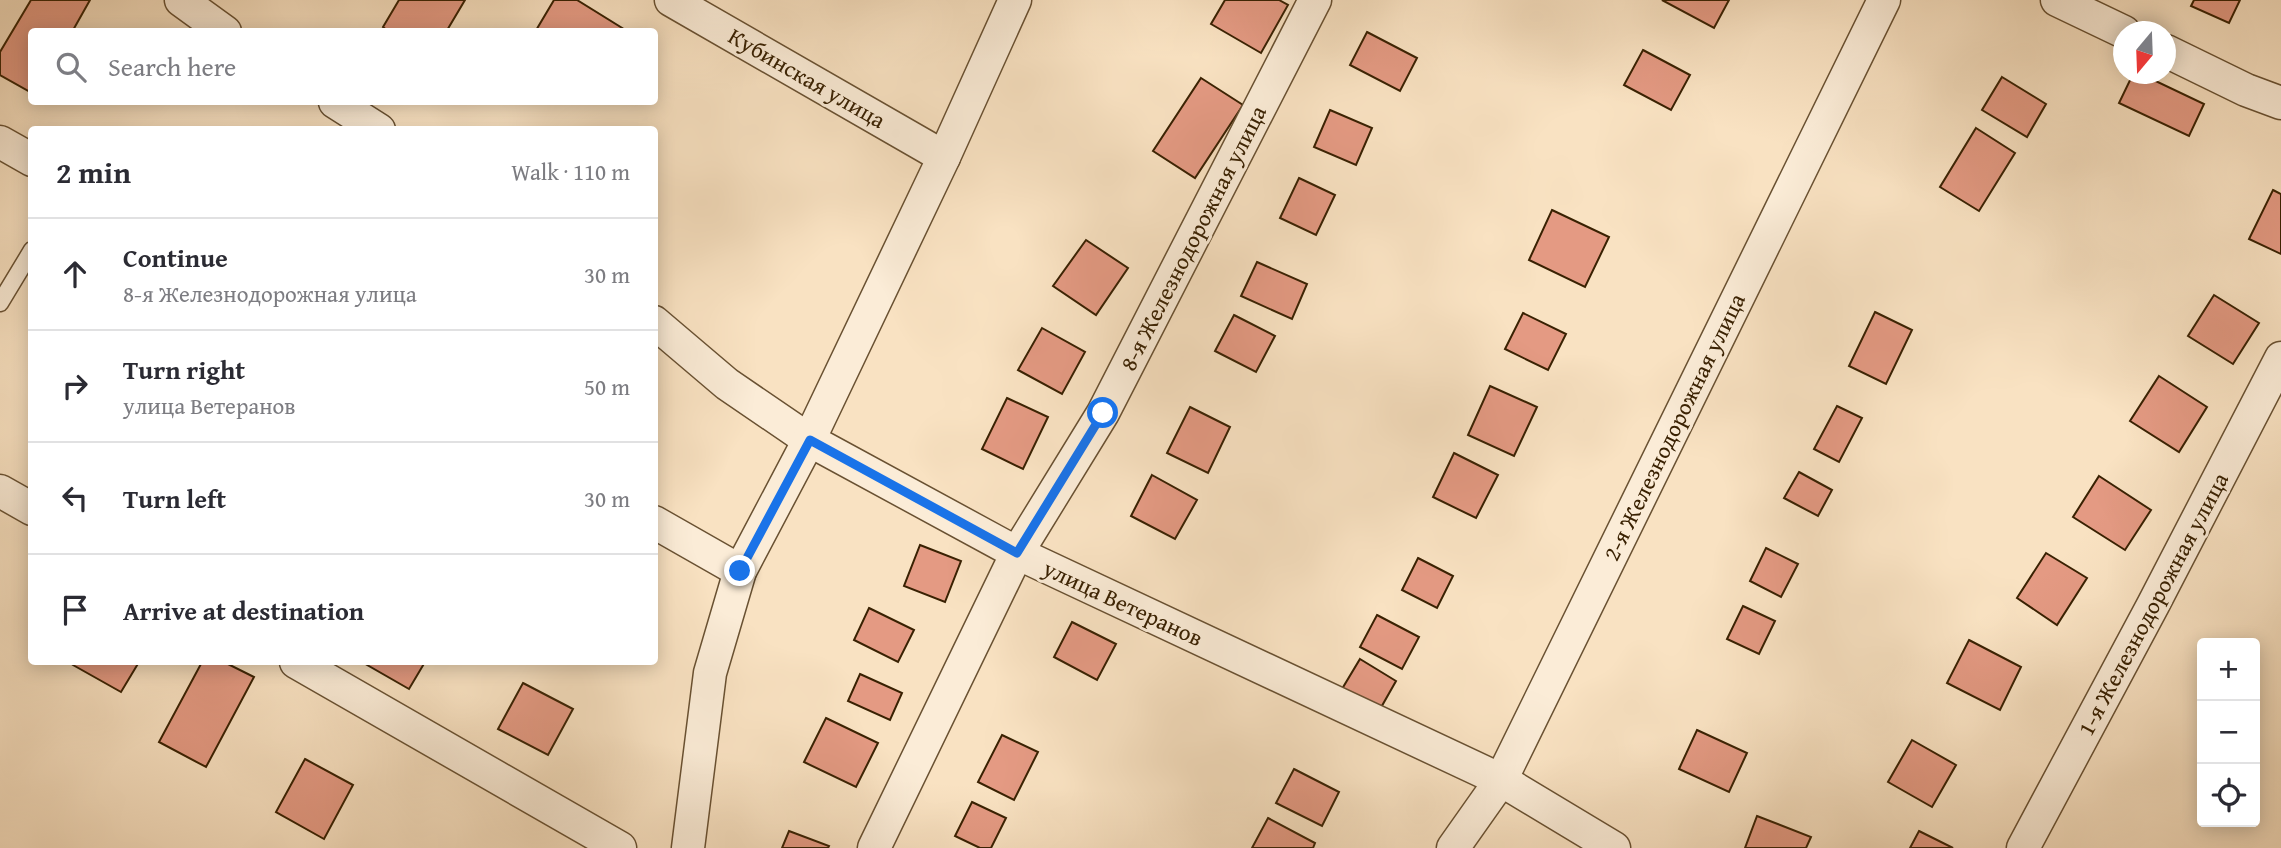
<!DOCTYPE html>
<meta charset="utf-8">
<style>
body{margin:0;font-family:"Gentium Book Plus",serif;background:#f2f2f3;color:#2b2b33}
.controls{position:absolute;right:21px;bottom:21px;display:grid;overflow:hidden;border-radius:7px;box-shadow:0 4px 18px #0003}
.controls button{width:63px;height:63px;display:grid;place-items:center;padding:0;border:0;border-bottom:2px solid #e1e1e2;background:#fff;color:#2b2b33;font:35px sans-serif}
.compass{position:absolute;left:2113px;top:21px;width:63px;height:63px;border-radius:50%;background:#fff;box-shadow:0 4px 18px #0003;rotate:199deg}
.stop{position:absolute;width:21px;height:21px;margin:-16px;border:5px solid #1a73e8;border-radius:50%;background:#fff}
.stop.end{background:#1a73e8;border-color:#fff;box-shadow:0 2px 7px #0008}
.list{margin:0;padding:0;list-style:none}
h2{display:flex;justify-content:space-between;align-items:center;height:91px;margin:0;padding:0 28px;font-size:30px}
h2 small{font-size:23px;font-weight:400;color:#7c7c81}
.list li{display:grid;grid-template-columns:46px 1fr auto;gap:21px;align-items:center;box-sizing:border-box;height:112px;padding:0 28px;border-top:2px solid #e1e1e2}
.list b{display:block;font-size:26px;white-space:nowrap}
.list p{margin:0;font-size:23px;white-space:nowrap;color:#7c7c81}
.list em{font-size:23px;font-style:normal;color:#7c7c81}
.icon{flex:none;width:38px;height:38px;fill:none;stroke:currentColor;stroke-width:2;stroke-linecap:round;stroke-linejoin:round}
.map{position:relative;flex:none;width:2281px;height:848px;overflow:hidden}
.search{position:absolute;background:#fff;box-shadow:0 4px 18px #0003;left:28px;top:28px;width:630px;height:77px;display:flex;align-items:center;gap:18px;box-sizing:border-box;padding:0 24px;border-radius:7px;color:#7c7c81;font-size:26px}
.panel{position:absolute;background:#fff;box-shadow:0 4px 18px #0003;left:28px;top:126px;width:630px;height:539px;border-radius:7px}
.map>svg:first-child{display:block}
.building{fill:#e49a83;stroke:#392102;stroke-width:2}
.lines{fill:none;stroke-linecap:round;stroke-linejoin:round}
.lane-casing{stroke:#695132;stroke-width:19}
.street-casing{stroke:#695132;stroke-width:35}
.lane{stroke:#fbecd7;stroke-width:16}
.street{stroke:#fbecd7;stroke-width:32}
.route{stroke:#1a73e8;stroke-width:9}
.labels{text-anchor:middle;stroke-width:6;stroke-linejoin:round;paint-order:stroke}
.street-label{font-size:23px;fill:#392102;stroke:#fbecd7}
</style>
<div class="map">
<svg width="2281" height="848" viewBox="0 0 2281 848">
<rect width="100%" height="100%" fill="#f9e2c2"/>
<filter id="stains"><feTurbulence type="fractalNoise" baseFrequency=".00286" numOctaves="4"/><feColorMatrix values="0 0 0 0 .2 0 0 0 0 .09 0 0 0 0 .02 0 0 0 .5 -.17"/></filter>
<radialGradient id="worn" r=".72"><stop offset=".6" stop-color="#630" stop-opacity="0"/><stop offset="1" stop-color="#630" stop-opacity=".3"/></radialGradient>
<g class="building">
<polygon points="31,0 90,0 72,32 32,32 32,93 0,75 0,52"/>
<polygon points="399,0 465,0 446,32 389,32 383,27"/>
<polygon points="554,0 577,0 627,31 535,32"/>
<polygon points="1225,0 1279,0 1288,5 1261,53 1211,24"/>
<polygon points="1662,0 1729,0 1714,28"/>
<polygon points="2194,0 2240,0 2229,23 2191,6"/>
<polygon points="1367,32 1417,58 1400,91 1350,65"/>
<polygon points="1643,50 1690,75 1671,110 1624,85"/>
<polygon points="2133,74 2141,74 2204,104 2189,136 2119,103"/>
<polygon points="2002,77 2046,104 2027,137 1982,110"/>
<polygon points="1201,78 1243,105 1195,178 1153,151"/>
<polygon points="1330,110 1372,128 1356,165 1314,147"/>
<polygon points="1976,128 2015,153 1979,211 1940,187"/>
<polygon points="1299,178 1335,195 1316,235 1280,218"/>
<polygon points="2273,190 2281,194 2281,254 2249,239"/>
<polygon points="1552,210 1609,237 1585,287 1529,260"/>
<polygon points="1086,240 1128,268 1096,315 1053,286"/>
<polygon points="1257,262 1307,284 1292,319 1241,296"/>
<polygon points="2214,295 2259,323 2233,364 2188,336"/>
<polygon points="1875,312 1912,330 1886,384 1849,366"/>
<polygon points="1523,313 1566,334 1548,370 1505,349"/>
<polygon points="1234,315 1275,336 1256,372 1215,351"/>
<polygon points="1042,328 1085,352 1062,394 1018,370"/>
<polygon points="2159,376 2207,407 2179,452 2130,421"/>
<polygon points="1490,386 1537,407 1514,456 1468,435"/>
<polygon points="1007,398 1048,417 1023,469 982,449"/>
<polygon points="1837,406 1862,418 1839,462 1814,449"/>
<polygon points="1190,407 1230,427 1208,473 1167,453"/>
<polygon points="1454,453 1498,475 1476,518 1433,497"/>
<polygon points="1799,472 1832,490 1818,516 1784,498"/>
<polygon points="1152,475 1197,500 1175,539 1131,516"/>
<polygon points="2099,476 2151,510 2125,550 2073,517"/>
<polygon points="920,545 961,561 945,602 904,586"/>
<polygon points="1766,548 1798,564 1781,597 1750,581"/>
<polygon points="2046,553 2087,578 2057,625 2017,598"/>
<polygon points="1418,558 1453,576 1437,608 1402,590"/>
<polygon points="1743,606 1775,621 1759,654 1727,639"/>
<polygon points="869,608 914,630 898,662 854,640"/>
<polygon points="1377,615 1419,637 1402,669 1360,647"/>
<polygon points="1072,622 1116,644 1097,680 1054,657"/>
<polygon points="1969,640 2021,667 2000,710 1947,683"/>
<polygon points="1360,659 1396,681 1379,711 1342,689"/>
<polygon points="75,662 139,662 121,692 73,665"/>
<polygon points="202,662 224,662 254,677 206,767 159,742"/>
<polygon points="362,662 425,662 409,689"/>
<polygon points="860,674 902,693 890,720 848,701"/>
<polygon points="523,683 573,709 548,755 498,729"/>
<polygon points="826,718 878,743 856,787 804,762"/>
<polygon points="1697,730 1747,753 1729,792 1679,769"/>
<polygon points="1002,735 1038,752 1014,800 978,782"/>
<polygon points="1912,740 1956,765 1932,807 1888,782"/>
<polygon points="305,759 353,785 324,839 276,812"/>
<polygon points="1294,769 1339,792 1322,826 1276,803"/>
<polygon points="972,802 1006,818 991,848 980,848 955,836"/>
<polygon points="1757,816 1811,837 1806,848 1745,848"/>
<polygon points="1268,818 1315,843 1313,848 1252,848"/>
<polygon points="789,831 829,846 828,848 782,848"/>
<polygon points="1919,831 1953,848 1910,848"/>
</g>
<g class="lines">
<g class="lane-casing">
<polyline id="lane" points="0,303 32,250"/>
</g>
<g class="street-casing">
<g id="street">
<polyline points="181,0 225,32"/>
<polyline points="671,0 944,157"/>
<polyline points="2057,0 2124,32"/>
<polyline points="2166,51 2246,90 2281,103"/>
<polyline points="335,102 379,130"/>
<polyline points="0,142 32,160"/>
<polyline points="654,322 727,384 809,440 1017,553 1501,780 1614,848"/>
<polyline points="0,491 32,509"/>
<polyline points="654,522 740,571"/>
<polyline points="296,662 620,848"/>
<polyline points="688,848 710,673 740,571 809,440 944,157 1015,0"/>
<polyline points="874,848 1017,553 1103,413 1315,0"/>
<polyline points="1453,848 1501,780 1884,0"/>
<polyline points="2023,848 2153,605 2281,358"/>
</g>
</g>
<use href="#lane" class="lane"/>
<use href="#street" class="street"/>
</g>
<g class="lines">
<polyline class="route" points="740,571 810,440 1017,553 1103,413"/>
</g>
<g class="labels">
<g class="street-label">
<text transform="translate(807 78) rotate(30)" y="8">Кубинская улица</text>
<text transform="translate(1193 238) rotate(-63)" y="8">8-я Железнодорожная улица</text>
<text transform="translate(1674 427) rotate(-64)" y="8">2-я Железнодорожная улица</text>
<text transform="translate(1123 603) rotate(25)" y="8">улица Ветеранов</text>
<text transform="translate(2153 604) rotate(-62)" y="8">1-я Железнодорожная улица</text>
</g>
</g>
<rect width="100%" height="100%" filter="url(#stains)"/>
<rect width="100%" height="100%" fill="url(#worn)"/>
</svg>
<div class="controls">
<button>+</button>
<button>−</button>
<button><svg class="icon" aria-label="locate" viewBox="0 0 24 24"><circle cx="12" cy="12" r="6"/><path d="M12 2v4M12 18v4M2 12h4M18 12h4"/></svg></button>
</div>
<svg class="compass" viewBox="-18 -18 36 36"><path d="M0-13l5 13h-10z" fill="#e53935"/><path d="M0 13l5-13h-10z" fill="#7c7c81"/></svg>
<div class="stop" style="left:1103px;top:413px"></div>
<div class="stop end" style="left:740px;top:571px"></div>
<div class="search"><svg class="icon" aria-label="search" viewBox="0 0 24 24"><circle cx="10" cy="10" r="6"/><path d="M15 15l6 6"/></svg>Search here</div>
<section class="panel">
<h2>2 min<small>Walk · 110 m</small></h2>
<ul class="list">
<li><svg class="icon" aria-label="ahead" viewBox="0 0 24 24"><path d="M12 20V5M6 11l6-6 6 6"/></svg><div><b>Continue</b><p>8-я Железнодорожная улица</p></div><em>30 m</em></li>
<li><svg class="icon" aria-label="right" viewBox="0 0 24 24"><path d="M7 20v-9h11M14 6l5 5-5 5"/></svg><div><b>Turn right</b><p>улица Ветеранов</p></div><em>50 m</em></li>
<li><svg class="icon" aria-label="left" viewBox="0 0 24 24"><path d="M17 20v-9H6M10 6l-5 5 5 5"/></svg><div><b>Turn left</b></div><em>30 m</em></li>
<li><svg class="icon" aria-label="arrive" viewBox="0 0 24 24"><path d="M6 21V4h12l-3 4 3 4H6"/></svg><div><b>Arrive at destination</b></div></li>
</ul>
</section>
</div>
